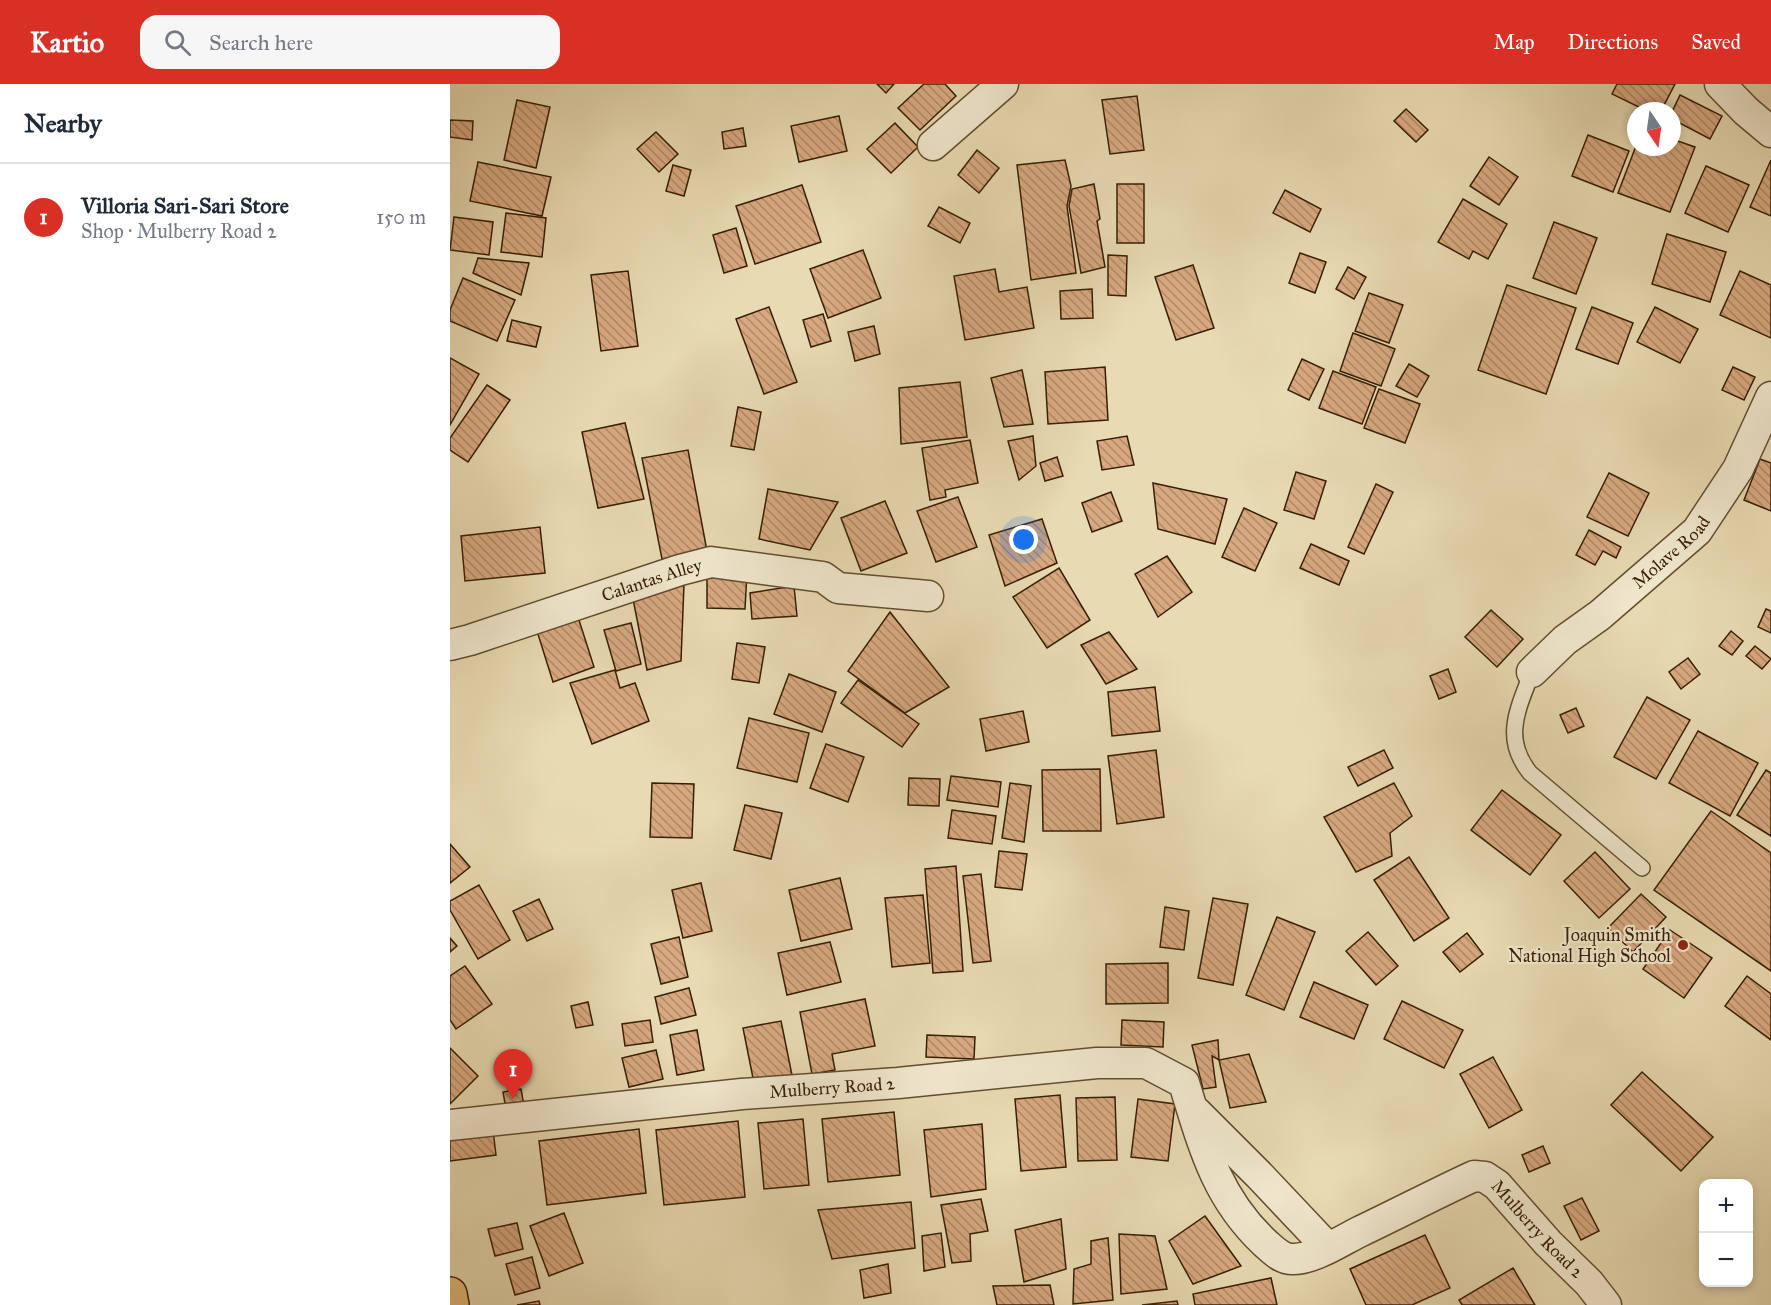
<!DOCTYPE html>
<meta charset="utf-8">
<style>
body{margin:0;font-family:"IM FELL Great Primer",serif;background:#f6f6f7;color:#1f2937}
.controls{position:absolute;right:18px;bottom:18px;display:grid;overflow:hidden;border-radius:12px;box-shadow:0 3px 9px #0003}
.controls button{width:54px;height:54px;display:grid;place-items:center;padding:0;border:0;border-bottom:2px solid #e0e1e3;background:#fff;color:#1f2937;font:30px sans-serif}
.compass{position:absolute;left:1177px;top:18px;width:54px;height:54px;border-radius:50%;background:#fff;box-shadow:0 3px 9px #0003;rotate:167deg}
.you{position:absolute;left:574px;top:456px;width:21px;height:21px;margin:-15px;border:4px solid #fff;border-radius:50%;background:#1a73e8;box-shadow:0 0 0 9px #1a73e833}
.badge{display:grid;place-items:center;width:39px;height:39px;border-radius:50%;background:#d93025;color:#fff;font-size:20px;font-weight:700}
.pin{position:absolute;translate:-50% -50px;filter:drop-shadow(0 2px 3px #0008)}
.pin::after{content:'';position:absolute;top:32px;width:21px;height:18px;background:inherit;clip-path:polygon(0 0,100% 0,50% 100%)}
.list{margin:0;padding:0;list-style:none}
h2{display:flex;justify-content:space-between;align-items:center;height:78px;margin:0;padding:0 24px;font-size:26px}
h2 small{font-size:20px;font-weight:400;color:#747a83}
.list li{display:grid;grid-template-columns:39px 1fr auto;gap:18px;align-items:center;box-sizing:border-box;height:108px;padding:0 24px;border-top:2px solid #e0e1e3}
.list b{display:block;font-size:22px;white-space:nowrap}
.list p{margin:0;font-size:20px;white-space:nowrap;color:#747a83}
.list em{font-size:20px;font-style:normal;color:#747a83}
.icon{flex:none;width:33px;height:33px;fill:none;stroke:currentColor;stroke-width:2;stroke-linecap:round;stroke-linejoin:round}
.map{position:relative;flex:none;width:1321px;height:1221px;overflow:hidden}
header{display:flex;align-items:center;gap:36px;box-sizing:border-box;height:84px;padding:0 30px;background:#d93025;color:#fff}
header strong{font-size:28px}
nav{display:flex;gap:33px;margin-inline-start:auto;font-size:21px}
.search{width:420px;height:54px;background:#f6f6f7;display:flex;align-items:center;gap:15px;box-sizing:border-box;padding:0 21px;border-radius:18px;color:#747a83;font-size:22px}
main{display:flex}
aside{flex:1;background:#fff}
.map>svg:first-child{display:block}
.building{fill:url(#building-back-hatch);stroke:#371e05;stroke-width:1.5}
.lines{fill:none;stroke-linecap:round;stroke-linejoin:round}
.service-casing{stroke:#634d30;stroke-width:18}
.minor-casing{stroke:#634d30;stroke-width:33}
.primary-casing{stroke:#371e05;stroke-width:36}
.service{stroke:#f0e7cd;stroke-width:15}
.minor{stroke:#f0e7cd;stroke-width:30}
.primary{stroke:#e4bd79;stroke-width:33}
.poi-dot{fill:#8f2418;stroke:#f0e7cd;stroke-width:2}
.labels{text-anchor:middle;stroke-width:4.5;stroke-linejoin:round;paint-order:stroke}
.street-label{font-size:18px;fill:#371e05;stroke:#f0e7cd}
.poi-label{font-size:18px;fill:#371e05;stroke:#f0e7cd;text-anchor:end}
</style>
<header>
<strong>Kartio</strong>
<div class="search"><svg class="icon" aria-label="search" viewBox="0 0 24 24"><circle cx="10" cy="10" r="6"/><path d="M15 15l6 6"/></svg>Search here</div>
<nav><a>Map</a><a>Directions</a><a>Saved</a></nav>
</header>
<main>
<aside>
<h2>Nearby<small></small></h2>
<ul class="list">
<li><span class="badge">1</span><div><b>Villoria Sari-Sari Store</b><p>Shop · Mulberry Road 2</p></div><em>150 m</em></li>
</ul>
</aside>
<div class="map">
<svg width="1321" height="1221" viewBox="0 0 1321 1221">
<defs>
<pattern id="building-back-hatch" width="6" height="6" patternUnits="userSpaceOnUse" patternTransform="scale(1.5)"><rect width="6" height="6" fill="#d8a980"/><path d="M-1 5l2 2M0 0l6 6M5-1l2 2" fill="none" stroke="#b08967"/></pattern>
</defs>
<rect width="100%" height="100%" fill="#e8dab2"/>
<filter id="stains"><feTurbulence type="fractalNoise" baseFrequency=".00333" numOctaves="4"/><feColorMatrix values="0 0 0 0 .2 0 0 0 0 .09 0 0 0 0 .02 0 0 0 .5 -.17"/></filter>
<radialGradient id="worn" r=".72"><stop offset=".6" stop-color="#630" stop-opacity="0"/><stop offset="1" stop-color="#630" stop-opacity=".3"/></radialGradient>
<g class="building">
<polygon points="427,0 444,0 436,9"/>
<polygon points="474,0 495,0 506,12 470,46 448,24"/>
<polygon points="1167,0 1225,0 1211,27 1197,27 1162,10"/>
<polygon points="1230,11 1272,32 1260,55 1222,35 1222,28"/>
<polygon points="687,12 694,66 660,70 652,16"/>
<polygon points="67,16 100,23 86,84 54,76"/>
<polygon points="956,25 978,46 966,58 944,37"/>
<polygon points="389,32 397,67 349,78 341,42"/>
<polygon points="0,36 23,37 22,56 0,53"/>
<polygon points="445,39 468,63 441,89 417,65"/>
<polygon points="293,44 296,62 274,65 272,48"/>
<polygon points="206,48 228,70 209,88 187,65"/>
<polygon points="1138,51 1179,67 1163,108 1122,92"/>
<polygon points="1222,55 1245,63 1220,128 1168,109 1186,62 1222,63"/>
<polygon points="527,66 549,84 529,109 508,91"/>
<polygon points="1039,73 1068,93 1049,121 1020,102"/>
<polygon points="615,76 621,102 617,122 626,189 581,196 567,81"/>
<polygon points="1321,76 1321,132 1300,123"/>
<polygon points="28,78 101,93 92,132 20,117"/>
<polygon points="223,81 241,86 234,112 216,107"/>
<polygon points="1256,82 1299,101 1278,148 1235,129"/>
<polygon points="644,100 650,135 647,137 655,183 631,189 619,122 622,105"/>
<rect x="667" y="100" width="27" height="59"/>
<polygon points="352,101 371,158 305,180 286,122"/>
<polygon points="835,106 871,125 860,148 823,129"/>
<polygon points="1013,115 1057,140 1038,175 1023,167 1019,175 988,158"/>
<polygon points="489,123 520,139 510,159 478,142"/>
<polygon points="56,129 96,134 92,173 51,168"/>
<polygon points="4,133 43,138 39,171 0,166"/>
<polygon points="1104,138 1147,154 1126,210 1083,194"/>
<polygon points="286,144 297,182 274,189 263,151"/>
<polygon points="1217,150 1276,168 1260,218 1202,200"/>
<polygon points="413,166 431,214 378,234 360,185"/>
<polygon points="850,169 876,178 865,209 839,199"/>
<polygon points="658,171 677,172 676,212 658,211"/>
<polygon points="28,174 79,179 71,211 23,189"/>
<polygon points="743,181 764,244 726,256 705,193"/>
<polygon points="898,183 916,193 904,215 886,205"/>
<polygon points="545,185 549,208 577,203 584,244 515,256 504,192"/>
<polygon points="178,187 188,262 151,267 141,191"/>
<polygon points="1290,187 1321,201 1321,254 1270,231"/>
<polygon points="13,194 65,216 47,257 0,237 0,226"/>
<polygon points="1057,201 1126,224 1096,310 1028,286"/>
<polygon points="642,205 643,234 611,235 610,207"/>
<polygon points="919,209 953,221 939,259 905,247"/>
<polygon points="319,223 347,298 314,310 286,235"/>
<polygon points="1142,223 1183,239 1168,280 1126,265"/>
<polygon points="1205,223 1248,245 1230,279 1187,258"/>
<polygon points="373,230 381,257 361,263 353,236"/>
<polygon points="62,236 91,243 86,263 57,257"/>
<polygon points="424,242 430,270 405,277 398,248"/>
<polygon points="903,249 945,265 931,302 890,287"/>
<polygon points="0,274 29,290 0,341"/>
<polygon points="852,275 874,285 859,316 838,306"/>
<polygon points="959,280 979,292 967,313 946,302"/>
<polygon points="655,283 658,336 598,340 595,288"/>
<polygon points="1283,283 1305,293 1294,316 1272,306"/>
<polygon points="572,286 583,340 554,343 541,294"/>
<polygon points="883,287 926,303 912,340 869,324"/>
<polygon points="510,298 517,353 451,360 449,304"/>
<polygon points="37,301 60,316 18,378 0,366 0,354"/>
<polygon points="929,305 970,320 955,359 914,344"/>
<polygon points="288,323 311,328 304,366 281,362"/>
<polygon points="175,339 194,415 148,424 132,348"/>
<polygon points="583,352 586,382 569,396 558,357"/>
<polygon points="677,352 684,381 652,386 647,357"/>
<polygon points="520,356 528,399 495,406 496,413 480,416 472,364"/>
<polygon points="238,366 257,467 212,475 192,374"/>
<polygon points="607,373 613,392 595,397 590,379"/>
<polygon points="1310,375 1321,379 1321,427 1294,416"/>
<polygon points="846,388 876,397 864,435 834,426"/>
<polygon points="1159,389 1199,409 1178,452 1137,433"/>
<polygon points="703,399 777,415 765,460 708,445"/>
<polygon points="926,400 943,408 914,470 898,463"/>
<polygon points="318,405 388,418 360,466 309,455"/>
<polygon points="661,408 672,437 642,448 632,419"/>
<polygon points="508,413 527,463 486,478 467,427"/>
<polygon points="435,417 457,469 411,487 391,434"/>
<polygon points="794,424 827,439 805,487 772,473"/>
<polygon points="592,435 607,479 555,502 539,451"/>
<polygon points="90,443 95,489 15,497 11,452"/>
<polygon points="1139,446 1171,463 1166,474 1153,467 1145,481 1126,471"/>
<polygon points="861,460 899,477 889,501 850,484"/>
<polygon points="717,472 742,508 708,533 685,490"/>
<polygon points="609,484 640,536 597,564 563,513"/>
<polygon points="297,488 295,525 257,524 257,492"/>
<polygon points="234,500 231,577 197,586 183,515"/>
<polygon points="344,502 347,532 302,535 300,509"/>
<polygon points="1316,525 1321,527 1321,549 1308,543"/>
<polygon points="1041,526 1073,555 1047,583 1015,553"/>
<polygon points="440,528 499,603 455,629 398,587"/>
<polygon points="128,533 144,583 103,598 87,547"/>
<polygon points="181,539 191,580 166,587 154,546"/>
<polygon points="1281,547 1293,557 1282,571 1269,562"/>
<polygon points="659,548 687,585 656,600 631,561"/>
<polygon points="287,559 315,563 309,599 282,595"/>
<polygon points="1305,562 1321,575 1312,585 1296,572"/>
<polygon points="1238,574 1250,590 1231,605 1219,588"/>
<polygon points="998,585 1006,608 989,615 980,592"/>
<polygon points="165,586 170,604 185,599 199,637 142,660 120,599"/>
<polygon points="339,590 386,608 372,648 324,630"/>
<polygon points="408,596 469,640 452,663 391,619"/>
<polygon points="705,603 710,647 662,652 658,608"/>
<polygon points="1197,613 1240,636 1206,695 1164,673"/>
<polygon points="1126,624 1134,642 1118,649 1110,631"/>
<polygon points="573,627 579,658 536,667 530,635"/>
<polygon points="299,634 359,649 347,698 287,684"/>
<polygon points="1248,647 1308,679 1280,732 1219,699"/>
<polygon points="376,660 414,673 398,718 360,704"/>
<polygon points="706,666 714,733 667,740 658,672"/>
<polygon points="934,666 943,684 908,702 898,683"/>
<polygon points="650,685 651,747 593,747 592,686"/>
<polygon points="1316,686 1321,689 1321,752 1287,731"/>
<polygon points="501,692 551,698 548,723 497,716"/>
<polygon points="459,694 490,695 489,722 458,721"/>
<polygon points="202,699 244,700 242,754 200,753"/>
<polygon points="560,699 581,702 574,758 552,754"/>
<polygon points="944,699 962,732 940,749 942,772 906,788 874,733"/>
<polygon points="1052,706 1111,751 1080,791 1021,746"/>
<polygon points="295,721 332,729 321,775 284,766"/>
<polygon points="502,726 546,732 542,760 498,754"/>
<polygon points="1261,727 1321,769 1321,887 1204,806"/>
<polygon points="0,760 20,783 0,799"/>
<polygon points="549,767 577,770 572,806 545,803"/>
<polygon points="1145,768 1180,805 1149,834 1114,797"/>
<polygon points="959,773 999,834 964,857 924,796"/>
<polygon points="506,782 513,887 483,889 475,785"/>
<polygon points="531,790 541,877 523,879 513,792"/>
<polygon points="390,794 402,845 351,857 339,806"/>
<polygon points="251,799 262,847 233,854 222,806"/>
<polygon points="29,801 60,856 28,875 0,826 0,817"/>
<polygon points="1191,810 1216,833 1183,868 1158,844"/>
<polygon points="473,811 480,879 442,883 435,814"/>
<polygon points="763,814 798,820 783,901 748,894"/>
<polygon points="89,815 103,845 77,857 63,827"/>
<polygon points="715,823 739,827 734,866 710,863"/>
<polygon points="827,833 865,848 834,926 796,911"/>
<polygon points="1220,846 1262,874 1234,914 1193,885"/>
<polygon points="918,848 948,882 926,901 896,867"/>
<polygon points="1017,849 1033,870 1010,888 993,868"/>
<polygon points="229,853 238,893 211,900 201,860"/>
<polygon points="0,854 7,862 0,868"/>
<polygon points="380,858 391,898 337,911 328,869"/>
<polygon points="718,879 718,919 656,920 656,880"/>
<polygon points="15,882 42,920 6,945 0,936 0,892"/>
<polygon points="1297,892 1321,910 1321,956 1275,922"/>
<polygon points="864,898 918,921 904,955 850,933"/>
<polygon points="239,904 246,931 211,940 205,913"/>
<polygon points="415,915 425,962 382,970 385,986 362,990 350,928"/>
<polygon points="952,917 1013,946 994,984 934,955"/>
<polygon points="138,918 143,941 126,944 121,922"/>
<polygon points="200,936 203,958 175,962 172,940"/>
<polygon points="672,936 714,938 713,963 671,961"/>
<polygon points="331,937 344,1001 306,1009 293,944"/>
<polygon points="247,946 254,986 227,991 220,951"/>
<polygon points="477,951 525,953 524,975 476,973"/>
<polygon points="768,956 769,976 762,972 766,1003 753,1005 742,961"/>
<polygon points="0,964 28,992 0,1020"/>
<polygon points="206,966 213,995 179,1003 172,974"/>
<polygon points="799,970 816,1018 780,1024 769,976"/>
<polygon points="1043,973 1072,1026 1039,1044 1010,990"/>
<polygon points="1192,988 1263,1053 1231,1087 1161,1021"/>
<polygon points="71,1005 74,1022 56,1025 53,1008"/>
<polygon points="610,1011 616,1083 571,1087 565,1015"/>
<polygon points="665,1013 667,1076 628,1077 626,1014"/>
<polygon points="688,1015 725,1020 718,1077 681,1073"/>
<polygon points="444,1028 450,1091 378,1098 372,1035"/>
<polygon points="353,1035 359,1101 314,1105 308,1039"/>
<polygon points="288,1037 295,1113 214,1121 206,1046"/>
<polygon points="532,1040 536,1105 481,1113 474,1046"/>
<polygon points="189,1045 196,1109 97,1121 89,1057"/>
<polygon points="43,1046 46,1071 0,1077 0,1052"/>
<polygon points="1093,1062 1100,1079 1079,1088 1072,1071"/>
<polygon points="1132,1114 1149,1147 1131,1156 1114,1122"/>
<polygon points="531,1115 538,1147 520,1150 521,1177 502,1179 491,1121"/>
<polygon points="461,1118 465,1164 382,1175 368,1126"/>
<polygon points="114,1129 133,1179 99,1192 80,1142"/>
<polygon points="755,1132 791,1182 743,1200 719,1157"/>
<polygon points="611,1135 616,1185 574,1198 565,1146"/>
<polygon points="67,1139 73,1165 45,1172 38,1145"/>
<polygon points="491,1149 495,1183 474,1187 472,1152"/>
<polygon points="669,1150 705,1152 717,1205 671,1210"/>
<polygon points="975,1151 1000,1204 962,1221 916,1221 900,1185"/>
<polygon points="658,1154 663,1216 623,1220 624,1185 641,1180 641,1157"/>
<polygon points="82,1173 90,1204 65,1211 56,1180"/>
<polygon points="438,1180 441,1209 414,1214 410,1186"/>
<polygon points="1063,1184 1085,1221 1012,1221 1009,1216"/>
<polygon points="821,1194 827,1221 745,1221 743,1210"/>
<polygon points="600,1201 604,1221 547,1221 543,1202"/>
<polygon points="89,1217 90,1221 67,1221"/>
<polygon points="727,1217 728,1221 692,1221"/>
</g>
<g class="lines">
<g class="service-casing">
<path id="service" d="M1082,588C1068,625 1052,654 1080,689L1192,784"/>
</g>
<g class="minor-casing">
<g id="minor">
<polyline points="1270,0 1296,27 1321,48"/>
<polyline points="483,61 553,0"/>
<path id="s1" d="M0,561L20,556L230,486L261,478L373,493L388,504L478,512"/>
<path id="s2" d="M1082,588L1115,556L1150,531L1247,447L1288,385L1321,313"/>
<polyline points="746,1028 809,1091 878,1164"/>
<path id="s3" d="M0,1041L292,1010L448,999L647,979H696L734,999C753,1061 766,1113 815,1159C823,1166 831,1175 842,1175C862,1176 891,1157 909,1148C947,1130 985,1110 1024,1092L1035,1093L1047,1101L1098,1159L1139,1199L1156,1221"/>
</g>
</g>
<g class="primary-casing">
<polyline id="primary" points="0,1210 2,1221"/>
</g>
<use href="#service" class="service"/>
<use href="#minor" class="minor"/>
<use href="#primary" class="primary"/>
</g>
<circle class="poi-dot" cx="1233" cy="861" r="6"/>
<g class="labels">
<g class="street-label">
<text dy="6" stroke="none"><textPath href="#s2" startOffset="184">Molave Road</textPath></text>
<text dy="6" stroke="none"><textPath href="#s1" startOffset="212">Calantas Alley</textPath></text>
<text dy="6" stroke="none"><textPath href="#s3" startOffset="384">Mulberry Road 2</textPath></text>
<text dy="6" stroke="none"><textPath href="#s3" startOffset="1242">Mulberry Road 2</textPath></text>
</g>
<g class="poi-label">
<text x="1221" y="857">Joaquin Smith<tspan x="1221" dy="21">National High School</tspan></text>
</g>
</g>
<rect width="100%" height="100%" filter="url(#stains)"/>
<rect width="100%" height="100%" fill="url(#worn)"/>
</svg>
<div class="controls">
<button>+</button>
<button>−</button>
</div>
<svg class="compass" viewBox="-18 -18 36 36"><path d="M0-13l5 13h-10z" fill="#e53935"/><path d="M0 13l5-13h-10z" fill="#747a83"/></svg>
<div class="you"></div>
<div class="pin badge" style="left:63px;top:1015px">1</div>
</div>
</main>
